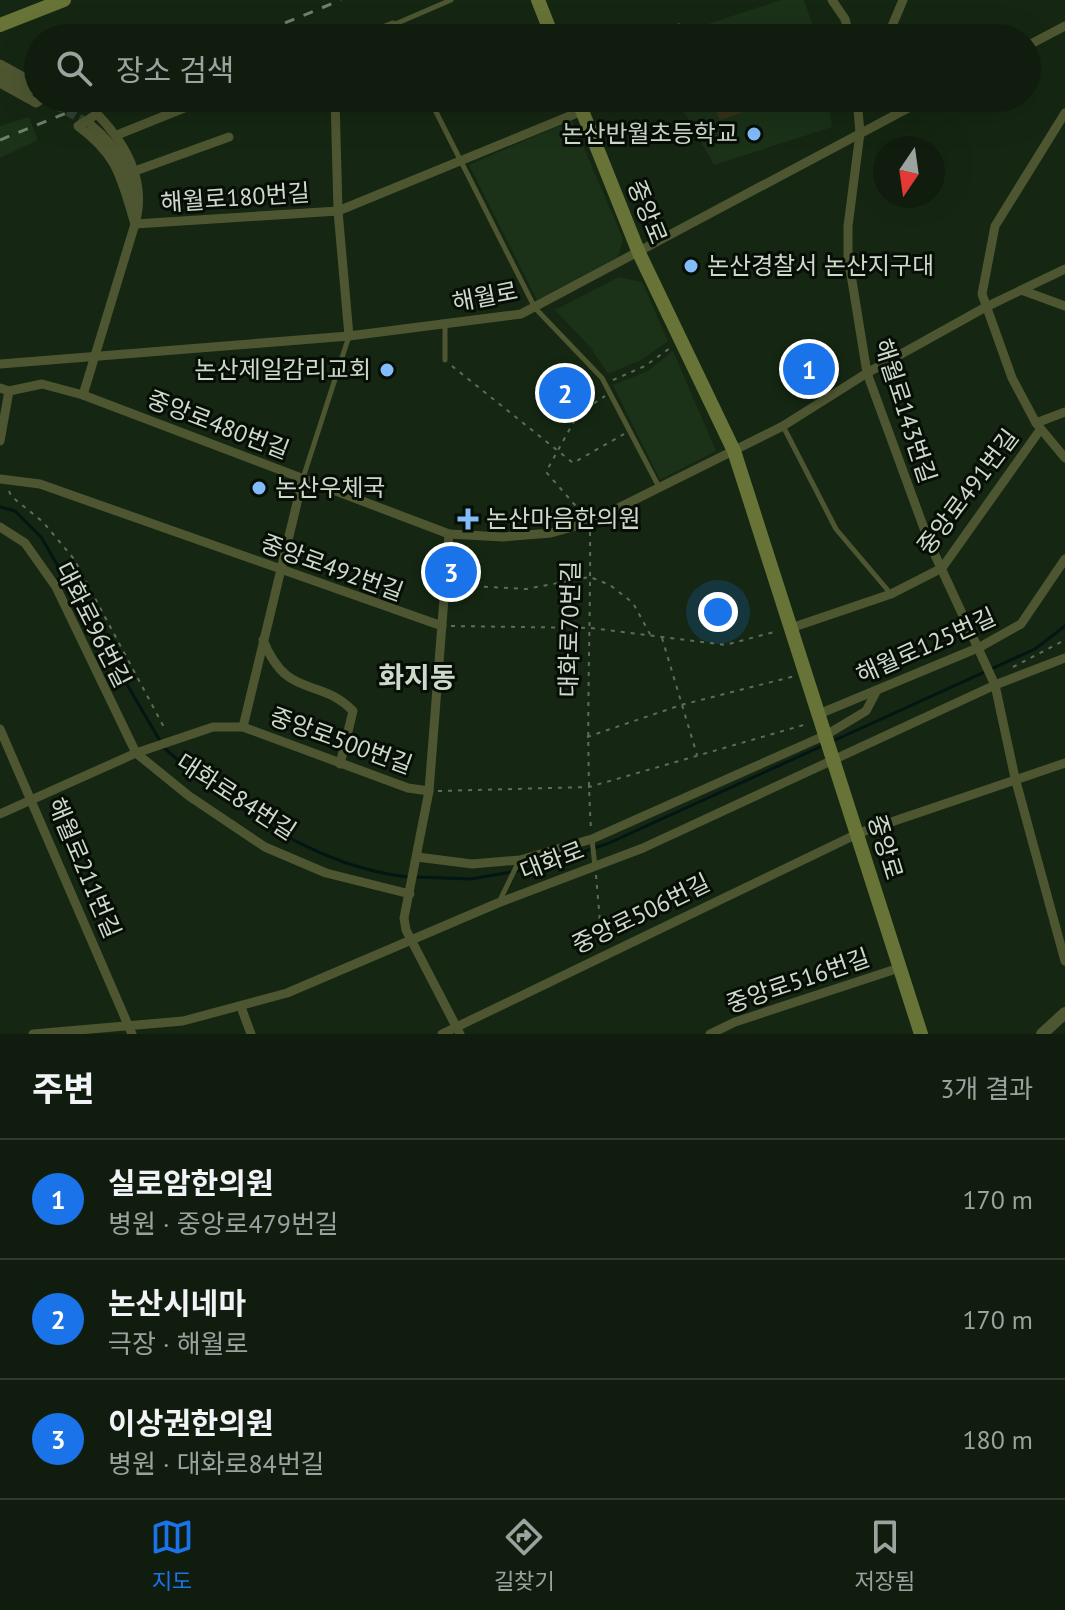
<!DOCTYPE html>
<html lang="ko">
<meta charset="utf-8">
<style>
body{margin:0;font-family:"PT Sans","Noto Sans KR",sans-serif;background:#192617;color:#f1f3f6}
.compass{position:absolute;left:873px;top:136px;width:72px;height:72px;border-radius:50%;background:#101d0e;box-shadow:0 8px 32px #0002;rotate:193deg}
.you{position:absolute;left:718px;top:612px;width:28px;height:28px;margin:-20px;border:6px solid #fff;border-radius:50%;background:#1a73e8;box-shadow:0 0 0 12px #1a73e833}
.badge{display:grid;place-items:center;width:52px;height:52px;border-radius:50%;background:#1a73e8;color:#fff;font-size:26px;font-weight:700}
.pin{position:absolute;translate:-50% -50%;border:4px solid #fff;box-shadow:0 2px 8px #0006}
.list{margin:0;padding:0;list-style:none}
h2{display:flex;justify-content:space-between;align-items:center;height:104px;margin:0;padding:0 32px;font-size:34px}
h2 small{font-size:26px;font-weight:400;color:#9ca29e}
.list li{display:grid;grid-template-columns:52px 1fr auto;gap:24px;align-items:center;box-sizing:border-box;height:120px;padding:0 32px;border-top:2px solid #303b2e}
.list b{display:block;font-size:30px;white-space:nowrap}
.list p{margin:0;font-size:26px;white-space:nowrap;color:#9ca29e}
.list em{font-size:26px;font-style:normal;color:#9ca29e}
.icon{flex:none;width:44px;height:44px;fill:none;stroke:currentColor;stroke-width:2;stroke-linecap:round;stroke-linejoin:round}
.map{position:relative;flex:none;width:1065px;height:1034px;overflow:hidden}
.search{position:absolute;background:#101d0e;box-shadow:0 8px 32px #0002;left:24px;right:24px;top:24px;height:88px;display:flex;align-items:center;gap:20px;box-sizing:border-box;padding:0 28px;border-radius:44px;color:#9ca29e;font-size:30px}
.sheet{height:464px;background:#101d0e}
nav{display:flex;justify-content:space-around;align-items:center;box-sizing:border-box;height:112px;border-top:2px solid #303b2e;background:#101d0e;font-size:22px;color:#9ca29e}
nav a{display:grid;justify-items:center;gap:4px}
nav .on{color:#1a73e8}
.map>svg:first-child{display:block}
.built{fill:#1b3118}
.green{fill:#383217}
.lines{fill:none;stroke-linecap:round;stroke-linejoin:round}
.stream{stroke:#031614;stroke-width:3}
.minor-tunnel{stroke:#31422e;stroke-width:9;stroke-dasharray:9 4.5;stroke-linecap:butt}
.path{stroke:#5d6d5b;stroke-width:2;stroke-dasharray:4 6;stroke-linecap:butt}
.service{stroke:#4e5631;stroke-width:5}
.minor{stroke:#4e5631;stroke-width:9}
.tertiary{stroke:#4e5631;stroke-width:12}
.secondary{stroke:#677337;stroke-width:14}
.rail{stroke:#707f6e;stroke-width:3;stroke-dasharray:10 10;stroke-linecap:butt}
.poi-dot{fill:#83bcfb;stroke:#060e05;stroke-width:3}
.labels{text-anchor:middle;stroke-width:6;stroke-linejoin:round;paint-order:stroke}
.poi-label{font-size:24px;fill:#cdd9cb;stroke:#060e05;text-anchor:start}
.street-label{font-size:24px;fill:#cdd9cb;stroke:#060e05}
.quarter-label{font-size:28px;font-weight:bold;fill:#cdd9cb;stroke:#060e05}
</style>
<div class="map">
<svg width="1065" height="1034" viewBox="0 0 1065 1034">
<rect width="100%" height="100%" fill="#152712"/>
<g class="built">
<polygon points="781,0 804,0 817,38 665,38"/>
<polygon points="676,98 828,98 832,127 714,165"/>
<polygon points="29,117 38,140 0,158 0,126"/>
<polygon points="572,120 623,239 618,257 537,300 469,165"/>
<polygon points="619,277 642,282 668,341 641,360 608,374 591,348 555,310"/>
<polygon points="673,351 716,451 660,480 613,385 648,371"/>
</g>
<polygon class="green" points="711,98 787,98 720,120"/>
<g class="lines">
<g class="stream">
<polyline points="0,507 15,511 41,537 160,741"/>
<polyline points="833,741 1035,649 1065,626"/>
<path d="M164,748C232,807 316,867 408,877"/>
<polyline points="416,877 471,879 540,867 609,843 822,746"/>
</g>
<polyline class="minor-tunnel" points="44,98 91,125"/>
<g class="path">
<polyline points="452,366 573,463 624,434"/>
<polyline points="613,380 645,366 670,348"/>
<polyline points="9,491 11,496 43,522 74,559 166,731"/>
<polyline points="582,513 546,472 578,414 605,396"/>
<path d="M590,532C591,632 585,730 591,830"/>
<polyline points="454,585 526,589 590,577 610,585 633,603 651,636"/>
<polyline points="451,626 591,628 725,645 778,631"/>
<polyline points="662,638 697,755"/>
<polyline points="1013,667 1065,640"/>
<polyline points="587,737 681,705 795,676"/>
<polyline points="438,791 589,787 807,724"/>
<polyline points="596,875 602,945"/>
</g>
<g class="service">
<polyline points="399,38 393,25 451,0"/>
<polyline points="659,38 679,26"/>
<polyline points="429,98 535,308 602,378 659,487"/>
<polyline points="584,109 599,98"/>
<polyline points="445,360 445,326"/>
<polyline points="783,426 836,529 891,594"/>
<polyline points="303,478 349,336"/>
<polyline points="592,840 595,866"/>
<polyline points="499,902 519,861"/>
</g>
<g class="minor">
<polyline points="832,0 845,19 850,38"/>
<polyline points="362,38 393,25"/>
<polyline points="887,38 903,0"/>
<polyline points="1027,46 1065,26"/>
<polyline points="0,64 38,85"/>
<polyline points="0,74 32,91"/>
<polyline points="0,83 36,103 43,98"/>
<polyline points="335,98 338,211 349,336"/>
<polyline points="857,98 860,133 848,226 848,256 867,373 929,542 995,685 1015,778 1065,961"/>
<polyline points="1065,113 995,226 982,294 1012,378 1036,423 1065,458"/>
<path d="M97,114C126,144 147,182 135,224C121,179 119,156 78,126Z"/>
<polyline points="117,135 209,98"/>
<polyline points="135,171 229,137"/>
<polyline points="135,224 338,211 582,111"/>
<polyline points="1024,291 1065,306"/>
<polyline points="0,364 349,336 521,314 927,98"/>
<polyline points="0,388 9,391 42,384 83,395 449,534 503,537 551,533 590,522 783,426 867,373 984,308 1065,269"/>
<path d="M83,395L135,224C137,184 122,150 91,125"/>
<polyline points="1036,423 1065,412"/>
<polyline points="0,441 9,391"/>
<polyline points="0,479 40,484 442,626"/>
<polyline points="0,527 25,543 56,587 136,753 189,796 265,847 326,873 410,894"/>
<polyline points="449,534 429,791 404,918 406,930 460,1034"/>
<polyline points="791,628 891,594 942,568 1040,430"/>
<path d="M263,640C288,701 317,675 353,711L340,764"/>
<polyline points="819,714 980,647 1021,624 1065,559"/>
<polyline points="243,727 303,478"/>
<polyline points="0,729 132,1034"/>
<polyline points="0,814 136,753 213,727 243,727 408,788 429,791"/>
<polyline points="417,857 472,864 520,860 592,839 826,735 866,711 876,692"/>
<polyline points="241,1007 251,1034"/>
<polyline points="33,1034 183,1021 287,993 498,903 643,848 995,685 1065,658"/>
<polyline points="442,1034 859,833 1065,763"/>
<polyline points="710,1034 735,1022 899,968"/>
</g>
<polyline class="tertiary" points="1042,1034 1065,1013"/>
<g class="secondary">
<polyline points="538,0 553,38"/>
<polyline points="0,25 64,0"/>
<polyline points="577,98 639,253 734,451 921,1034"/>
</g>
<g class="rail">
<polyline points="248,38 341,0"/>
<polyline points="0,140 103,98"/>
</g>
</g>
<g class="poi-dot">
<circle cx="754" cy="134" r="8"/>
<circle cx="691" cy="266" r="8"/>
<circle cx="387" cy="370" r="8"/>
<circle cx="259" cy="488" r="8"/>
<path d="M464 507h8v8h8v8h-8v8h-8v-8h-8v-8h8z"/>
</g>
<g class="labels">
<g class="poi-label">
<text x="738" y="142" text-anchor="end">논산반월초등학교</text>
<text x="707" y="274">논산경찰서 논산지구대</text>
<text x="371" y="378" text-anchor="end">논산제일감리교회</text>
<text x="275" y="496">논산우체국</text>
<text x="486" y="527">논산마음한의원</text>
</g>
<g class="street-label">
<text transform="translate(235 198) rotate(-4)" y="8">해월로180번길</text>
<text transform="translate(647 212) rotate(68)" y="8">중앙로</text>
<text transform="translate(485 297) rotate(-11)" y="8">해월로</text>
<text transform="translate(905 411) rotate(72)" y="8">해월로143번길</text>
<text transform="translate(218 425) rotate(21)" y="8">중앙로480번길</text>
<text transform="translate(968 492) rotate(-53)" y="8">중앙로491번길</text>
<text transform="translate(332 568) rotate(20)" y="8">중앙로492번길</text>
<text transform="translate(93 625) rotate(63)" y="8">대화로96번길</text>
<text transform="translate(570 629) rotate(-89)" y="8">대화로70번길</text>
<text transform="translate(926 646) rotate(-24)" y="8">해월로125번길</text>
<text transform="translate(341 741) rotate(20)" y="8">중앙로500번길</text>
<text transform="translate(236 797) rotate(33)" y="8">대화로84번길</text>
<text transform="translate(885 847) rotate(73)" y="8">중앙로</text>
<text transform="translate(552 861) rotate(-21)" y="8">대화로</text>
<text transform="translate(84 868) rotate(67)" y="8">해월로211번길</text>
<text transform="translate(641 914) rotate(-26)" y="8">중앙로506번길</text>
<text transform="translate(798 981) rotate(-19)" y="8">중앙로516번길</text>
</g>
<g class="quarter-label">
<text x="417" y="687">화지동</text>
</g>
</g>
</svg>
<svg class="compass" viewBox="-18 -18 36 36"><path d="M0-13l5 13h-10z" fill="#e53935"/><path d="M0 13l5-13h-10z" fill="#9ca29e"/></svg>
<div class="you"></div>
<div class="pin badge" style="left:809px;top:369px">1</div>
<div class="pin badge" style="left:565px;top:393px">2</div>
<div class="pin badge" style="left:451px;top:572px">3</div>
<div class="search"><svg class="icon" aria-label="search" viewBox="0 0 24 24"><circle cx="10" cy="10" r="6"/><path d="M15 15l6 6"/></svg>장소 검색</div>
</div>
<section class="sheet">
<h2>주변<small>3개 결과</small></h2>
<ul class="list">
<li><span class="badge">1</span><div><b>실로암한의원</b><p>병원 · 중앙로479번길</p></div><em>170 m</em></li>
<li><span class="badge">2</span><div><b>논산시네마</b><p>극장 · 해월로</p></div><em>170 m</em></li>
<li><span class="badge">3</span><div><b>이상권한의원</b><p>병원 · 대화로84번길</p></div><em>180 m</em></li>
</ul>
</section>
<nav>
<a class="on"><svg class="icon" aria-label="map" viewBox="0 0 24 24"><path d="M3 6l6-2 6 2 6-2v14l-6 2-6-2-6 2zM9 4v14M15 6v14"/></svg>지도</a>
<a><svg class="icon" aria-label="directions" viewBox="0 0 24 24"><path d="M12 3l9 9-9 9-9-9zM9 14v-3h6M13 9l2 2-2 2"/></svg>길찾기</a>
<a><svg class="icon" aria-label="saved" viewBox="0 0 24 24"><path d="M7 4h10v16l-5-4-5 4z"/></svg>저장됨</a>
</nav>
